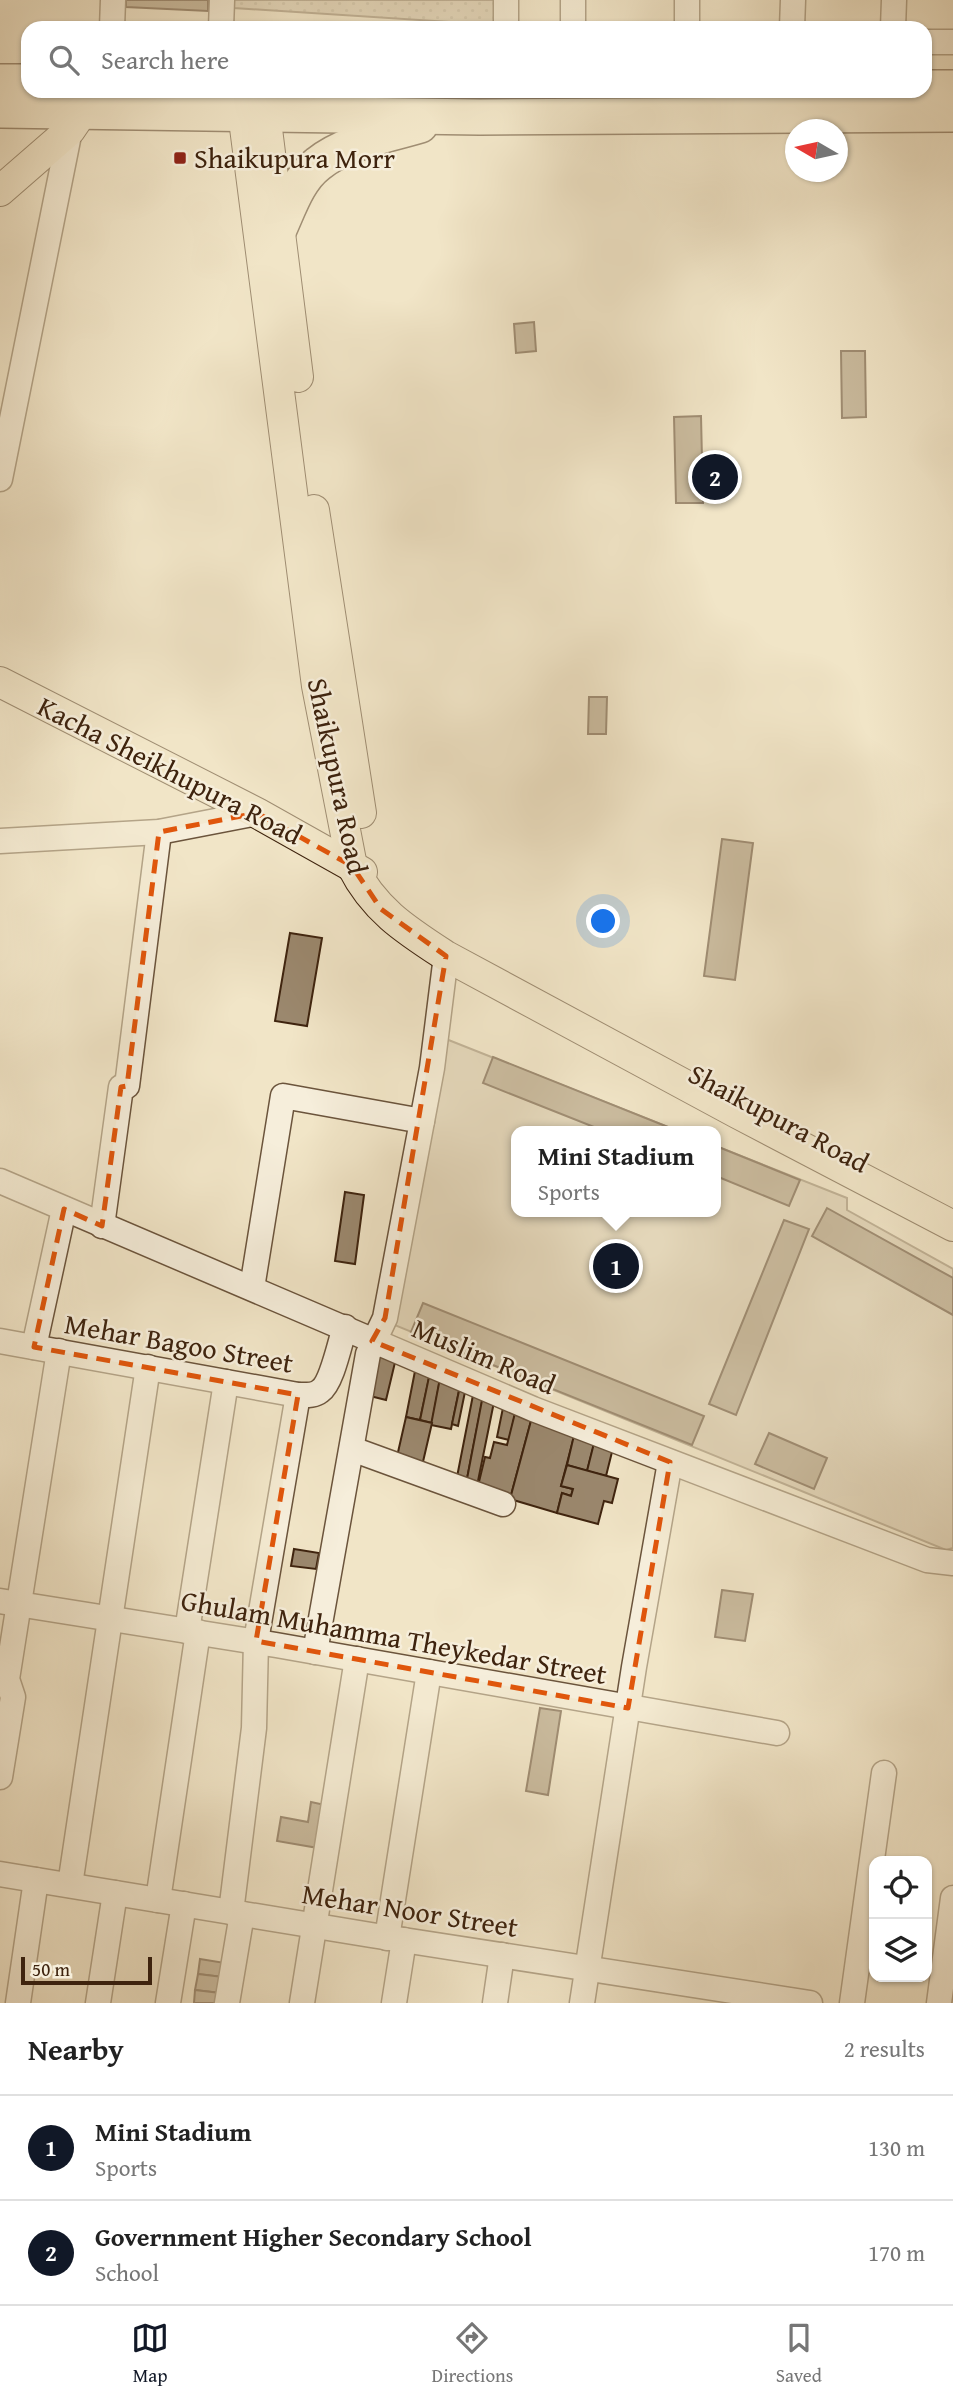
<!DOCTYPE html>
<style>
body{margin:0;font-family:"Gentium Book Plus",serif;background:#f2f2f2;color:#222}
.controls{position:absolute;right:21px;bottom:21px;display:grid;overflow:hidden;border-radius:14px;box-shadow:0 2px 5px #0004}
.controls button{width:63px;height:63px;display:grid;place-items:center;padding:0;border:0;border-bottom:2px solid #e0e0e0;background:#fff;color:#222;font:35px sans-serif}
.compass{position:absolute;left:785px;top:119px;width:63px;height:63px;border-radius:50%;background:#fff;box-shadow:0 2px 5px #0004;rotate:279deg}
.scale{position:absolute;left:21px;bottom:18px;width:131px;box-sizing:border-box;padding-left:7px;border:4px solid #3e230e;border-top:0;font-size:19px;line-height:24px;white-space:nowrap;color:#3e230e;-webkit-text-stroke:5px #f6eedb;paint-order:stroke}
.you{position:absolute;left:604px;top:922px;width:24px;height:24px;margin:-18px;border:5px solid #fff;border-radius:50%;background:#1a73e8;box-shadow:0 0 0 10px #1a73e833}
.badge{display:grid;place-items:center;width:46px;height:46px;border-radius:50%;background:#111827;color:#fff;font-size:23px;font-weight:700}
.pin{position:absolute;translate:-50% -50%;border:4px solid #fff;box-shadow:0 2px 7px #0006}
.popup{position:absolute;left:511px;top:1126px;width:210px;height:91px;box-sizing:border-box;display:grid;place-content:center;border-radius:14px;background:#fff;filter:drop-shadow(0 2px 5px #0005);font-size:23px;white-space:nowrap;color:#767676}
.popup b{font-size:26px;color:#222}
.popup::after{content:'';position:absolute;left:50%;top:100%;margin-left:-14px;border:14px solid transparent;border-top-color:#fff}
.list{margin:0;padding:0;list-style:none}
h2{display:flex;justify-content:space-between;align-items:center;height:91px;margin:0;padding:0 28px;font-size:30px}
h2 small{font-size:23px;font-weight:400;color:#767676}
.list li{display:grid;grid-template-columns:46px 1fr auto;gap:21px;align-items:center;box-sizing:border-box;height:105px;padding:0 28px;border-top:2px solid #e0e0e0}
.list b{display:block;font-size:26px;white-space:nowrap}
.list p{margin:0;font-size:23px;white-space:nowrap;color:#767676}
.list em{font-size:23px;font-style:normal;color:#767676}
.icon{flex:none;width:38px;height:38px;fill:none;stroke:currentColor;stroke-width:2;stroke-linecap:round;stroke-linejoin:round}
.map{position:relative;flex:none;width:953px;height:2003px;overflow:hidden}
.search{position:absolute;background:#fff;box-shadow:0 2px 5px #0004;left:21px;right:21px;top:21px;height:77px;display:flex;align-items:center;gap:18px;box-sizing:border-box;padding:0 24px;border-radius:21px;color:#767676;font-size:26px}
.sheet{height:301px;background:#fff}
nav{display:flex;justify-content:space-around;align-items:center;box-sizing:border-box;height:98px;border-top:2px solid #e0e0e0;background:#fff;font-size:19px;color:#767676}
nav a{display:grid;justify-items:center;gap:4px}
nav .on{color:#111827}
.map>svg:first-child{display:block}
.grass{fill:#d3c4a8;stroke:#88745b;stroke-width:2}
.park{fill:url(#park-dots);stroke:#88745b;stroke-width:2}
.building{fill:#9b886e;stroke:#3e230e;stroke-width:2}
.lines{fill:none;stroke-linecap:round;stroke-linejoin:round}
.minor-casing{stroke:#6b543c;stroke-width:27}
.major-casing{stroke:#3e230e;stroke-width:32}
.highway-casing{stroke:#3e230e;stroke-width:38}
.minor{stroke:#f6eedb;stroke-width:24}
.major{stroke:#f1e5c7;stroke-width:30}
.highway{stroke:#f1e5c7;stroke-width:35}
.marked{fill:none;stroke:#e0560c;stroke-width:5;stroke-dasharray:14 9;stroke-linejoin:round}
.poi-dot{fill:#8f2418;stroke:#f6eedb;stroke-width:2.5}
.labels{text-anchor:middle;stroke-width:5;stroke-linejoin:round;paint-order:stroke}
.poi-label{font-size:28px;fill:#3e230e;stroke:#f6eedb;text-anchor:start}
.street-label{font-size:28px;fill:#3e230e;stroke:#f6eedb}
</style>
<div class="map">
<svg width="953" height="2003" viewBox="0 0 953 2003">
<defs>
<pattern id="park-dots" width="8" height="8" patternUnits="userSpaceOnUse" patternTransform="scale(1.75)"><rect width="8" height="8" fill="#d3c4a8"/><path d="M2 2h.1M6 6h.1" fill="none" stroke="#b6a88f" stroke-width="1.8" stroke-linecap="round"/></pattern>
</defs>
<rect width="100%" height="100%" fill="#f1e5c7"/>
<filter id="stains"><feTurbulence type="fractalNoise" baseFrequency=".00286" numOctaves="4"/><feColorMatrix values="0 0 0 0 .2 0 0 0 0 .09 0 0 0 0 .02 0 0 0 .5 -.17"/></filter>
<radialGradient id="worn" r=".72"><stop offset=".6" stop-color="#630" stop-opacity="0"/><stop offset="1" stop-color="#630" stop-opacity=".3"/></radialGradient>
<polygon class="grass" points="446,1039 678,1131 516,1131 516,1212 716,1212 716,1146 847,1198 847,1210 953,1269 953,1548 946,1550 392,1324"/>
<polygon class="park" points="234,0 496,0 496,25 234,8"/>
<g class="building">
<polygon points="126,0 208,0 208,11 126,7"/>
<polygon points="534,322 536,351 516,353 514,324"/>
<polygon points="841,351 865,351 866,417 842,418"/>
<polygon points="701,416 703,503 676,503 674,417"/>
<polygon points="589,697 607,697 606,734 588,734"/>
<polygon points="722,839 753,843 735,980 704,976"/>
<polygon points="290,933 322,938 307,1026 275,1021"/>
<polygon points="493,1057 678,1131 604,1131 483,1083"/>
<polygon points="716,1146 800,1180 789,1206 716,1176"/>
<polygon points="345,1192 364,1195 355,1264 335,1261"/>
<polygon points="827,1208 953,1278 953,1315 812,1236"/>
<polygon points="784,1220 809,1229 736,1415 709,1404"/>
<polygon points="423,1303 704,1416 692,1445 411,1332"/>
<polygon points="381,1350 397,1354 386,1400 370,1396"/>
<polygon points="416,1366 431,1369 420,1420 406,1417"/>
<polygon points="430,1372 441,1374 432,1423 420,1420"/>
<polygon points="440,1378 460,1386 451,1429 431,1425"/>
<polygon points="460,1386 466,1387 458,1426 452,1424"/>
<polygon points="474,1390 484,1392 466,1484 456,1482"/>
<polygon points="483,1395 495,1397 477,1486 466,1484"/>
<polygon points="504,1403 517,1406 509,1440 497,1437"/>
<polygon points="515,1413 532,1417 510,1499 477,1490 485,1457 490,1458 494,1442 507,1445"/>
<polygon points="406,1417 432,1423 422,1466 396,1461"/>
<polygon points="532,1417 576,1429 561,1486 573,1489 571,1496 562,1493 557,1513 510,1499"/>
<polygon points="575,1431 596,1437 587,1471 567,1465"/>
<polygon points="769,1433 827,1458 814,1489 755,1464"/>
<polygon points="594,1443 613,1448 606,1476 587,1471"/>
<polygon points="567,1465 618,1479 612,1503 604,1501 598,1524 557,1513 562,1493 571,1496 573,1489 561,1486"/>
<polygon points="294,1549 319,1553 316,1569 291,1566"/>
<polygon points="722,1590 753,1594 745,1641 715,1637"/>
<polygon points="540,1708 561,1711 548,1795 526,1791"/>
<polygon points="311,1802 325,1805 318,1848 277,1841 281,1817 308,1822"/>
<polygon points="200,1959 225,1963 223,1977 198,1974"/>
<polygon points="198,1974 223,1977 220,1993 195,1990"/>
<polygon points="195,1990 220,1993 219,2003 194,2003"/>
</g>
<g class="lines">
<g class="minor-casing">
<g id="minor">
<polyline points="112,28 113,0"/>
<polyline points="221,28 222,0"/>
<polyline points="506,28 506,0"/>
<polyline points="573,28 573,0"/>
<polyline points="687,28 687,0"/>
<polyline points="792,28 793,0"/>
<polyline points="893,28 894,0"/>
<polyline points="925,42 953,42"/>
<polyline points="0,479 70,130"/>
<polyline points="0,841 159,832 257,813"/>
<polyline points="0,1181 533,1409 927,1560 953,1563"/>
<polyline points="102,1226 121,1087 127,1086 159,832"/>
<polyline points="252,1288 283,1096 422,1121"/>
<path d="M0,1341L298,1395C306,1395 314,1396 320,1391C332,1383 340,1342 345,1327"/>
<polyline points="34,1347 64,1209"/>
<polyline points="352,1449 503,1504"/>
<polyline points="0,1601 276,1645 777,1733"/>
<polyline points="187,1631 226,1382"/>
<polyline points="315,1652 368,1354 385,1318 432,1068 446,956"/>
<polyline points="0,1777 13,1697 7,1679 59,1351"/>
<polyline points="0,1874 371,1935 810,2003"/>
<polyline points="70,1885 148,1367"/>
<polyline points="158,1900 198,1632"/>
<polyline points="231,1912 254,1728 256,1641 298,1395"/>
<polyline points="387,1938 429,1672"/>
<polyline points="18,2003 36,1880"/>
<polyline points="98,2003 115,1893"/>
<polyline points="168,2003 184,1904"/>
<polyline points="227,2003 242,1914"/>
<polyline points="302,2003 357,1659"/>
<polyline points="394,2003 404,1940"/>
<polyline points="495,2003 502,1955"/>
<polyline points="582,2003 634,1667 670,1462"/>
<polyline points="852,2003 884,1773"/>
<polyline points="939,2003 953,1898"/>
</g>
</g>
<g class="major-casing">
<g id="major">
<path d="M243,112L317,686L352,866C374,910 406,930 446,956L737,1113L953,1226"/>
<polyline points="265,113 298,377"/>
<polyline points="0,191 70,130 83,111"/>
<polyline points="314,510 361,813"/>
<polyline points="0,682 257,813 362,872"/>
</g>
</g>
<g class="highway-casing">
<g id="highway">
<polyline points="0,82 28,82"/>
<polyline points="925,88 953,88"/>
<polyline points="0,110 480,117 953,114"/>
<path d="M279,229C289,207 298,179 318,164C345,142 387,135 420,125"/>
</g>
</g>
<use href="#minor" class="minor"/>
<use href="#major" class="major"/>
<use href="#highway" class="highway"/>
</g>
<path d="M0 0H953V2003H0ZM257,813L352,866L381,909L446,956L385,1318L372,1341L670,1462L628,1708L256,1641L298,1395L34,1347L64,1209L102,1226L121,1087L127,1086L159,832Z" fill="#f1e5c7" fill-opacity=".55" fill-rule="evenodd"/>
<path class="marked" d="M257,813L352,866L381,909L446,956L385,1318L372,1341L670,1462L628,1708L256,1641L298,1395L34,1347L64,1209L102,1226L121,1087L127,1086L159,832Z"/>
<rect class="poi-dot" x="173" y="151" width="14" height="14" rx="3.5"/>
<g class="labels">
<g class="poi-label">
<text x="194" y="168">Shaikupura Morr</text>
</g>
<g class="street-label">
<text transform="translate(170 770) rotate(27)" y="10">Kacha Sheikhupura Road</text>
<text transform="translate(338 776) rotate(78)" y="10">Shaikupura Road</text>
<text transform="translate(779 1118) rotate(28)" y="10">Shaikupura Road</text>
<text transform="translate(179 1343) rotate(10)" y="10">Mehar Bagoo Street</text>
<text transform="translate(484 1356) rotate(23)" y="10">Muslim Road</text>
<text transform="translate(394 1637) rotate(10)" y="10">Ghulam Muhamma Theykedar Street</text>
<text transform="translate(410 1910) rotate(9)" y="10">Mehar Noor Street</text>
</g>
</g>
<rect width="100%" height="100%" filter="url(#stains)"/>
<rect width="100%" height="100%" fill="url(#worn)"/>
</svg>
<div class="controls">
<button><svg class="icon" aria-label="locate" viewBox="0 0 24 24"><circle cx="12" cy="12" r="6"/><path d="M12 2v4M12 18v4M2 12h4M18 12h4"/></svg></button>
<button><svg class="icon" aria-label="layers" viewBox="0 0 24 24"><path d="M12 4l9 5-9 5-9-5zM3 14l9 5 9-5"/></svg></button>
</div>
<svg class="compass" viewBox="-18 -18 36 36"><path d="M0-13l5 13h-10z" fill="#e53935"/><path d="M0 13l5-13h-10z" fill="#767676"/></svg>
<div class="scale">50 m</div>
<div class="you"></div>
<div class="pin badge" style="left:616px;top:1266px">1</div>
<div class="popup"><b>Mini Stadium</b>Sports</div>
<div class="pin badge" style="left:715px;top:477px">2</div>
<div class="search"><svg class="icon" aria-label="search" viewBox="0 0 24 24"><circle cx="10" cy="10" r="6"/><path d="M15 15l6 6"/></svg>Search here</div>
</div>
<section class="sheet">
<h2>Nearby<small>2 results</small></h2>
<ul class="list">
<li><span class="badge">1</span><div><b>Mini Stadium</b><p>Sports</p></div><em>130 m</em></li>
<li><span class="badge">2</span><div><b>Government Higher Secondary School</b><p>School</p></div><em>170 m</em></li>
</ul>
</section>
<nav>
<a class="on"><svg class="icon" aria-label="map" viewBox="0 0 24 24"><path d="M3 6l6-2 6 2 6-2v14l-6 2-6-2-6 2zM9 4v14M15 6v14"/></svg>Map</a>
<a><svg class="icon" aria-label="directions" viewBox="0 0 24 24"><path d="M12 3l9 9-9 9-9-9zM9 14v-3h6M13 9l2 2-2 2"/></svg>Directions</a>
<a><svg class="icon" aria-label="saved" viewBox="0 0 24 24"><path d="M7 4h10v16l-5-4-5 4z"/></svg>Saved</a>
</nav>
